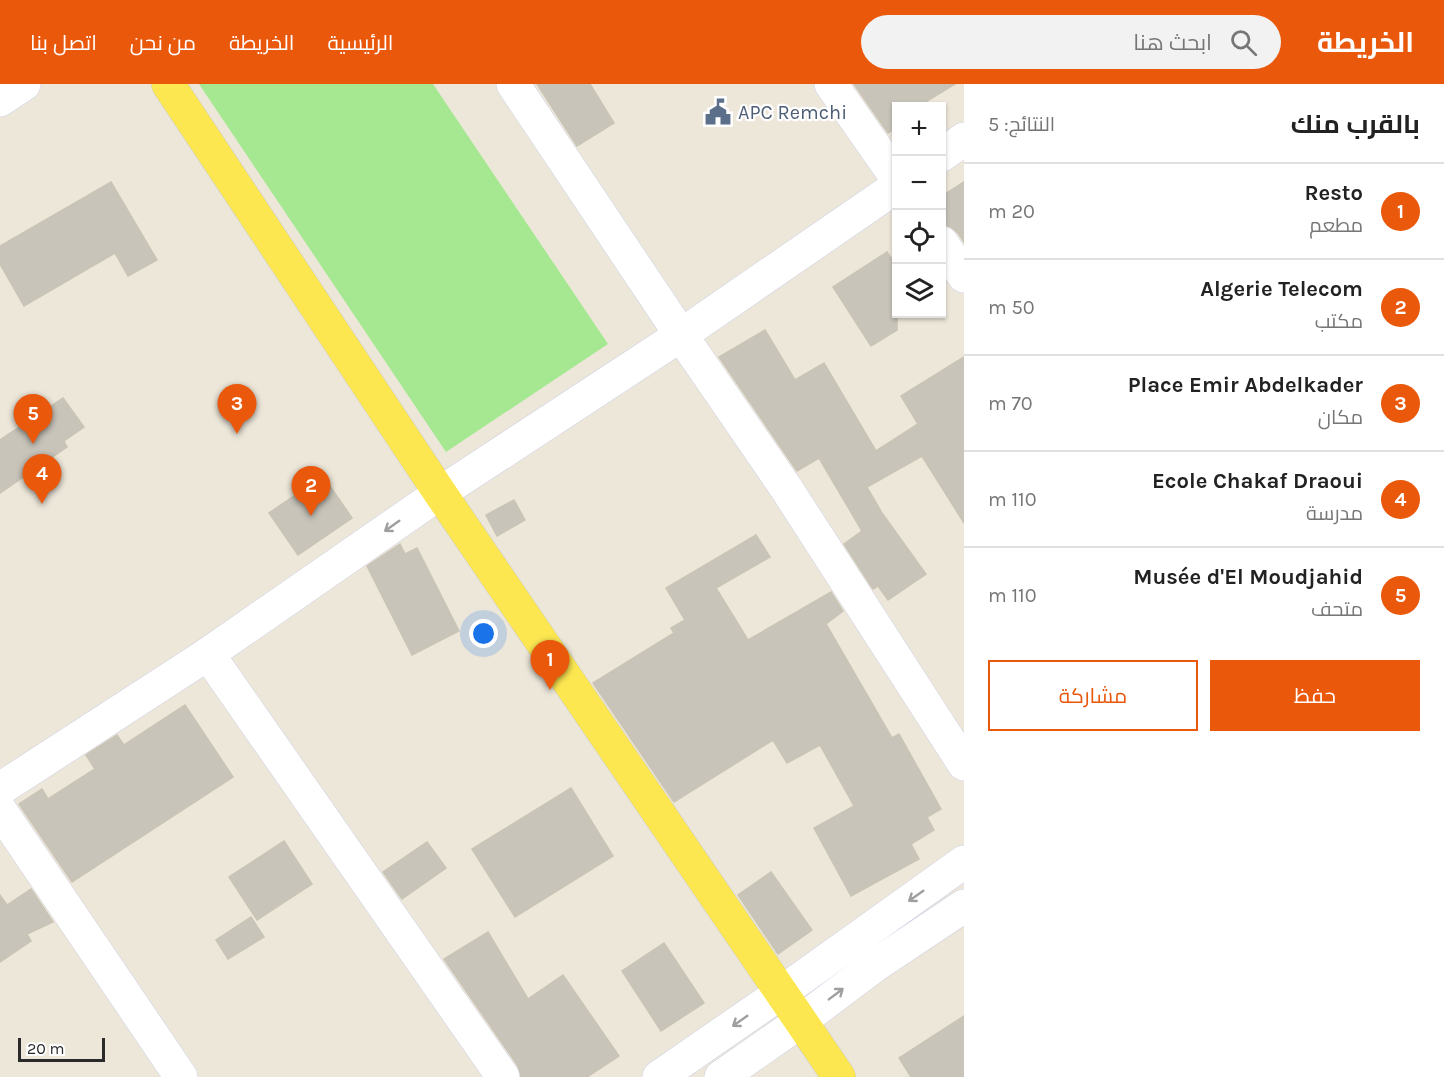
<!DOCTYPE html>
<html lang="ar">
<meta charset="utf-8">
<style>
body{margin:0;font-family:Karla,Cairo,sans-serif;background:#f2f2f2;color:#222;direction:rtl}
.controls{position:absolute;right:18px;top:18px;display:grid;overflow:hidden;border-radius:0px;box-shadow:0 2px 4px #0004}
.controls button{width:54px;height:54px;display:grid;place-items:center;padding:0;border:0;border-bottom:2px solid #e0e0e0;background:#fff;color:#222;font:30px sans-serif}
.scale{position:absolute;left:18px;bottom:15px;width:87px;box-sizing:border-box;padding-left:6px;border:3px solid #2a2a2a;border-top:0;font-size:16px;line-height:21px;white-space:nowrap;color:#2a2a2a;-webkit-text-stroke:4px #fff;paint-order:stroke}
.you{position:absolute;left:484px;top:550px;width:21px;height:21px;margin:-15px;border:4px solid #fff;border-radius:50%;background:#1a73e8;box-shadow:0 0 0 9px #1a73e833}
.badge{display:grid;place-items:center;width:39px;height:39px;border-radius:50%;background:#ea580c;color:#fff;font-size:20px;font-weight:700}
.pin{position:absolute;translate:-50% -50px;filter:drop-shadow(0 2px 3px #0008)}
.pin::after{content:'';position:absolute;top:32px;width:21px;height:18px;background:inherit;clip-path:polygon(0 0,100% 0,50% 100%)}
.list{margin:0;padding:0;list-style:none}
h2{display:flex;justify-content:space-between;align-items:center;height:78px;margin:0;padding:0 24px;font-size:26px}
h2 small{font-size:20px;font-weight:400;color:#767676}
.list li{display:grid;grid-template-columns:39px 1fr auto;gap:18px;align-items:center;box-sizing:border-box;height:96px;padding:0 24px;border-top:2px solid #e0e0e0}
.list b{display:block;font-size:22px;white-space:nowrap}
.list p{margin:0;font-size:20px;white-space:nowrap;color:#767676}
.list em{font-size:20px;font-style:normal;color:#767676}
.actions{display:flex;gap:12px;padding:18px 24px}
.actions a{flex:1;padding:14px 0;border:2px solid #ea580c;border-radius:0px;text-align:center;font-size:21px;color:#ea580c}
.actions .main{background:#ea580c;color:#fff}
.icon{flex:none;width:33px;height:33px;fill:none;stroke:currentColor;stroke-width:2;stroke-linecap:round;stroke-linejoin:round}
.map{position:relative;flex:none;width:964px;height:993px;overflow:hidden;direction:ltr}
header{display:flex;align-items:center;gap:36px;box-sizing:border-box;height:84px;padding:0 30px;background:#ea580c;color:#fff}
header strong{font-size:28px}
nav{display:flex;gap:33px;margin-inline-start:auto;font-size:21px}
.search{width:420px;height:54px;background:#f2f2f2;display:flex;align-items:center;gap:15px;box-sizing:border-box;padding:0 21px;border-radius:33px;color:#767676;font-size:22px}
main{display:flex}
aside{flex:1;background:#fff}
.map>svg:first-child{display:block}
.green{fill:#a6e892}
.building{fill:#c8c4ba;stroke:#c9c4b4;stroke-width:1.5}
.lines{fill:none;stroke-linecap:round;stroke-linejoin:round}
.minor-casing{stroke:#cfd1e4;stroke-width:34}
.major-casing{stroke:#ccc;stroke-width:34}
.minor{stroke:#fff;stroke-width:33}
.major{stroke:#fce751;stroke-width:33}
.oneway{stroke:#9f9f9f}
.labels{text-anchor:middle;stroke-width:4.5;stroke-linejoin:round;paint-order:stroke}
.service-label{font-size:20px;fill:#4e5e75;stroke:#fff;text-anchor:start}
</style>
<header>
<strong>الخريطة</strong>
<div class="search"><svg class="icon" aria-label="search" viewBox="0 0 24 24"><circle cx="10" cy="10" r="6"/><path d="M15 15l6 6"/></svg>ابحث هنا</div>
<nav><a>الرئيسية</a><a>الخريطة</a><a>من نحن</a><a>اتصل بنا</a></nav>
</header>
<main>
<aside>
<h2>بالقرب منك<small>النتائج: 5</small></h2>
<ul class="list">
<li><span class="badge">1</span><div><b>Resto</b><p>مطعم</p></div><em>20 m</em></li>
<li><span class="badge">2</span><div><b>Algerie Telecom</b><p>مكتب</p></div><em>50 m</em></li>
<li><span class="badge">3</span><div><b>Place Emir Abdelkader</b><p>مكان</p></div><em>70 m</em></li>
<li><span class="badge">4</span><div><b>Ecole Chakaf Draoui</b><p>مدرسة</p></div><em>110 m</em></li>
<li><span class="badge">5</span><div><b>Musée d'El Moudjahid</b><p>متحف</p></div><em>110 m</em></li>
</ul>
<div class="actions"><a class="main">حفظ</a><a>مشاركة</a></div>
</aside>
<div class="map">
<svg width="964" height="993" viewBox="0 0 964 993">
<rect width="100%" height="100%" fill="#ede7da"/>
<polygon class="green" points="199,0 433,0 608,260 446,368"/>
<g class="building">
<polygon points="537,0 590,0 614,39 577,62"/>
<polygon points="854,0 955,0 919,22 897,22 897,43 888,49"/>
<polygon points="111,98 157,176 128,192 115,169 24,222 0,180 0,162"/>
<polygon points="964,98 964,158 958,149 951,143 942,140 942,112"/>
<polygon points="887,168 897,183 897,246 871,262 833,203"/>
<polygon points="765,246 795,296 824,279 876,367 918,340 901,312 964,273 964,439 922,372 867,403 882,429 926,490 888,516 878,502 873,505 844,460 862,447 819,374 797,387 719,273"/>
<polygon points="63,314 84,343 64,357 67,363 0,409 0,356"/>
<polygon points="323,392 352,434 298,471 269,429"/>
<polygon points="514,416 525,436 497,452 486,431"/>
<polygon points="756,451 770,473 716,504 748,556 831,508 843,527 826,540 892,654 899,650 941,725 927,733 934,746 911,760 919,775 851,812 814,744 854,722 820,661 787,679 773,656 674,718 593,599 674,549 671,544 685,536 666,504"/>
<polygon points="400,460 405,470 417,464 459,547 412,571 367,482"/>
<polygon points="185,621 233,693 72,798 19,720 42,705 48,715 95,685 86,671 117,651 124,661"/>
<polygon points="571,704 613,772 515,833 472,765"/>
<polygon points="284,757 312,800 257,836 229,793"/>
<polygon points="427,758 446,784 402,815 383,788"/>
<polygon points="771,788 812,846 778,870 738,811"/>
<polygon points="31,805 53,838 27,850 31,857 0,878 0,811 7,821"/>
<polygon points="251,833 264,853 228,875 216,856"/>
<polygon points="488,848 528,915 563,891 619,972 587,993 521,993 518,982 444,875"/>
<polygon points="664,859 704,919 661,947 622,887"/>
<polygon points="964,932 964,993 911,993 899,974"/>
</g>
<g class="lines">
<g class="minor-casing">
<g id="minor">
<polyline points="513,0 681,251 786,404 964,680"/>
<polyline points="831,0 896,93"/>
<polyline points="0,16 24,0"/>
<polyline points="942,71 964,55"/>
<polyline points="942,159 964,192"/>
<polyline points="208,570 503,993"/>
<polyline points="0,705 208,570 440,409 681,251 896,103"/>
<polyline points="0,726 181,993"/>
<polyline points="659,993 782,908 964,778"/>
<polyline points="721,993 801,937 874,882 964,822"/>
</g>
</g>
<g class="major-casing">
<polyline id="major" points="168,0 440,409 839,993"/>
</g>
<use href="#minor" class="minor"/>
<use href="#major" class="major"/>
</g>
<defs><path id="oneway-shaft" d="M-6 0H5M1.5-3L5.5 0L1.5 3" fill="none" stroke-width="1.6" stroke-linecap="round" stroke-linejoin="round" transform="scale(1.5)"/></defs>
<g class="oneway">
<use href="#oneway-shaft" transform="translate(392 442) rotate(145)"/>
<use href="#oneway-shaft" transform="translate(916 812) rotate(145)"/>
<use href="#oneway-shaft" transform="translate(836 910) rotate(-37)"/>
<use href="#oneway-shaft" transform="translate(740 937) rotate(145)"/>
</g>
<defs>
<g id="civic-bare" transform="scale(2.07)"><path d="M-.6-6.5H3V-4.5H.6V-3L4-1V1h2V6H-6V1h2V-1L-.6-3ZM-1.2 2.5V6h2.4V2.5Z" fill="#5c6f8a" stroke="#fff" stroke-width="2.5" paint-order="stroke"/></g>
</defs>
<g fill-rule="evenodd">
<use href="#civic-bare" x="718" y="28"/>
</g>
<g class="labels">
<g class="service-label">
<text x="738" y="35">APC Remchi</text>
</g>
</g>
</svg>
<div class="controls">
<button>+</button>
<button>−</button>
<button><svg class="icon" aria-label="locate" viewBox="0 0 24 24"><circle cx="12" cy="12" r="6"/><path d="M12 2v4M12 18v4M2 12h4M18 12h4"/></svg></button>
<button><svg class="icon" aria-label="layers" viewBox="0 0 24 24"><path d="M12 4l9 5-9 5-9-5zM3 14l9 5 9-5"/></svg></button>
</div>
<div class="scale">20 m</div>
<div class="you"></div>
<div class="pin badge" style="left:550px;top:606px">1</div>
<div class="pin badge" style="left:311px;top:432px">2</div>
<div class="pin badge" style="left:237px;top:350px">3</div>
<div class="pin badge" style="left:42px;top:420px">4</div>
<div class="pin badge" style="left:33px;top:360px">5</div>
</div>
</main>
